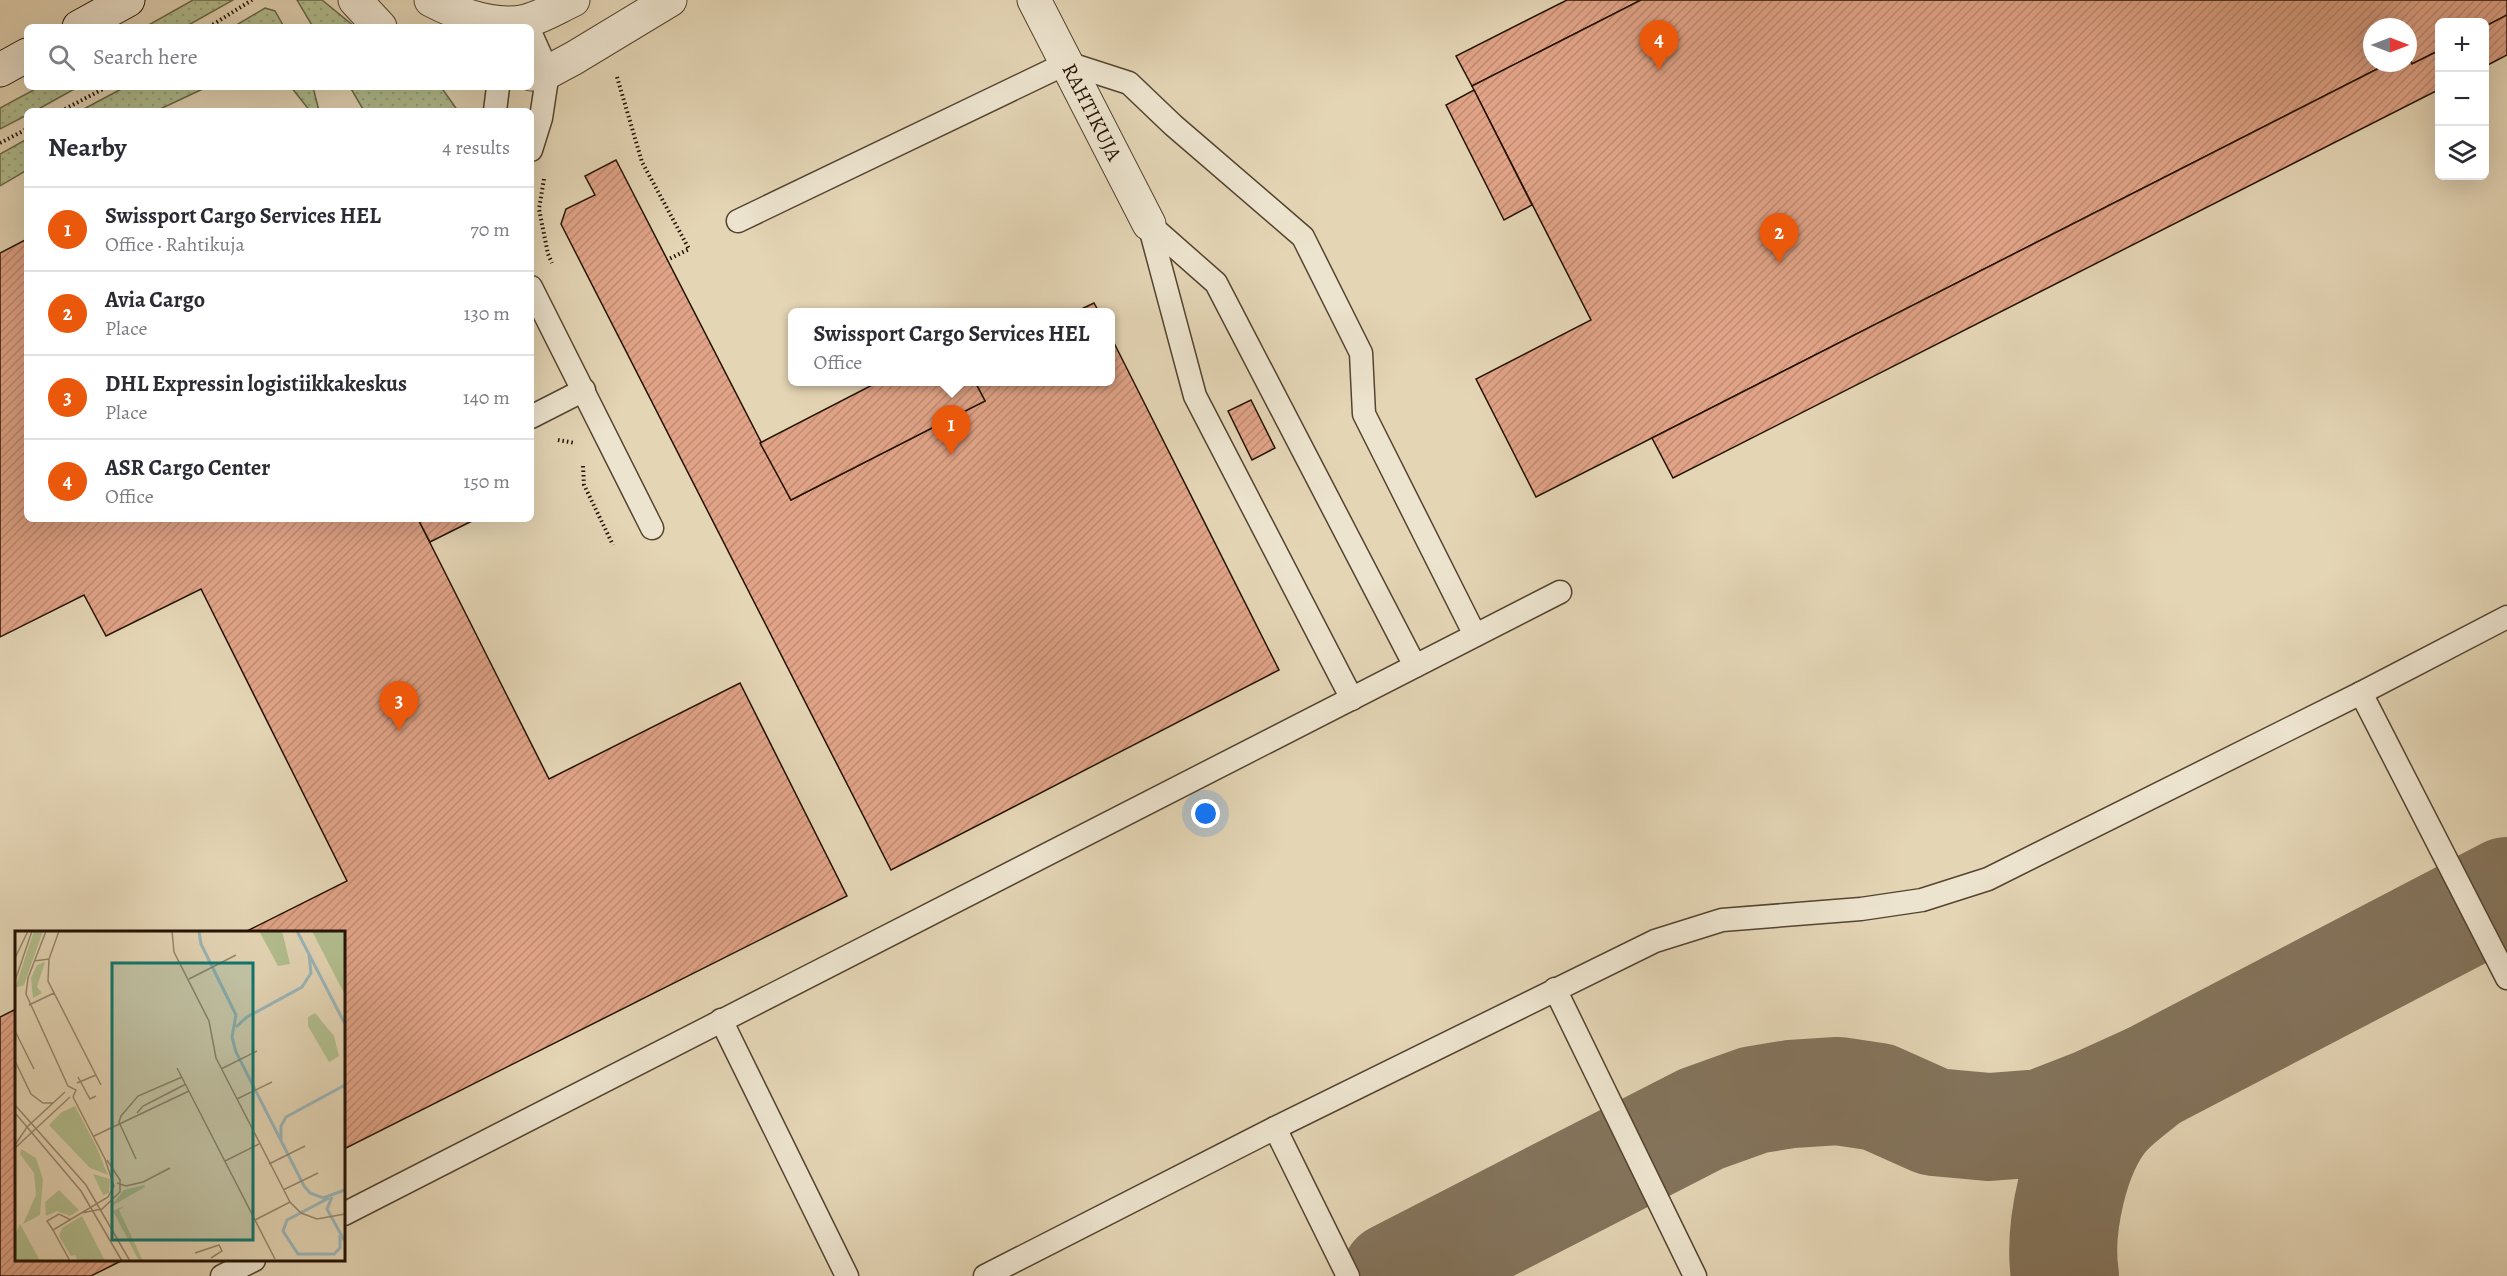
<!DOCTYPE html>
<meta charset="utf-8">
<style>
body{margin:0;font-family:Alegreya,serif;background:#f7f7f7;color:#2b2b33}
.controls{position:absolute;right:18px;top:18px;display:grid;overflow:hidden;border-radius:9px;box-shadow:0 6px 24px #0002}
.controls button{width:54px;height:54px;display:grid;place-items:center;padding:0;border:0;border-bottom:2px solid #e1e1e2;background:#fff;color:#2b2b33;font:30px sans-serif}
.compass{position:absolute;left:2363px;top:18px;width:54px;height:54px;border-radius:50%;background:#fff;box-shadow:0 6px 24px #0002;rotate:90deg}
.you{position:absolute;left:1206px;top:814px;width:21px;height:21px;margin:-15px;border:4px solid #fff;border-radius:50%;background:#1a73e8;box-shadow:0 0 0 9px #1a73e833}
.badge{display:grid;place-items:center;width:39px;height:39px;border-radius:50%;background:#ea580c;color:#fff;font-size:20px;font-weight:700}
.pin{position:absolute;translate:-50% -50px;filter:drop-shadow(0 2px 3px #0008)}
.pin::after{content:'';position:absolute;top:32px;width:21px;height:18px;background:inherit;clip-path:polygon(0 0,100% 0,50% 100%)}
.popup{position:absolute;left:788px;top:308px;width:327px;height:78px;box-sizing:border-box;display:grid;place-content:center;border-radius:9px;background:#fff;filter:drop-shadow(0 2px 4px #0005);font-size:20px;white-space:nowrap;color:#7c7c81}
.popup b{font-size:22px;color:#2b2b33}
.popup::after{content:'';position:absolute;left:50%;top:100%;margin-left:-12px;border:12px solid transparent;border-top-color:#fff}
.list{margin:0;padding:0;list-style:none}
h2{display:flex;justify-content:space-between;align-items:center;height:78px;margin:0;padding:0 24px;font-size:26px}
h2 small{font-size:20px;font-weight:400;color:#7c7c81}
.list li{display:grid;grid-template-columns:39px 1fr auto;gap:18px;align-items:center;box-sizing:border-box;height:84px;padding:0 24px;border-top:2px solid #e1e1e2}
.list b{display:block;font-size:22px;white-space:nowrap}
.list p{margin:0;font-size:20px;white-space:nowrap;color:#7c7c81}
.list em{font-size:20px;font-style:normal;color:#7c7c81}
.icon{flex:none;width:33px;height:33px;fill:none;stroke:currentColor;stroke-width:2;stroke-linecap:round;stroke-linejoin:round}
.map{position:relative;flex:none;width:2507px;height:1276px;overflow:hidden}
.search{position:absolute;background:#fff;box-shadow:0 6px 24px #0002;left:24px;top:24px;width:510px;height:66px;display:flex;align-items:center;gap:15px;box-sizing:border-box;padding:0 21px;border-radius:9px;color:#7c7c81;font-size:22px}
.panel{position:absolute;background:#fff;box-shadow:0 6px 24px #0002;left:24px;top:108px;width:510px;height:414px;border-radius:9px}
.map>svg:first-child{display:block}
.grass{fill:url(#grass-dots);stroke:#6b684a;stroke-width:1.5}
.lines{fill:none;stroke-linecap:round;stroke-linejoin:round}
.taxiway{stroke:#84745c;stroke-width:108}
.building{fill:url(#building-hatch);stroke:#241304;stroke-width:1.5}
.lane-casing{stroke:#544430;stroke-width:25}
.street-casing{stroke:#544430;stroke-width:35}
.secondary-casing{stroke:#241304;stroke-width:35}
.path{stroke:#241304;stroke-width:4;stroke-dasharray:1.5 3;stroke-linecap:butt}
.lane{stroke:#ede4cf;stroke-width:22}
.street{stroke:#ede4cf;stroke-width:33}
.secondary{stroke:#ede4cf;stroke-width:33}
.labels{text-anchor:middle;stroke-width:6;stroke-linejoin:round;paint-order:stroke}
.street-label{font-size:21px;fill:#241304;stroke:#ede4cf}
.inset-river{fill:none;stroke:#9ab6b9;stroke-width:3}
.inset-road{fill:none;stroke:#97876e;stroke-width:1.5}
.view{fill:#0f766e;fill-opacity:0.15;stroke:#0f766e;stroke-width:3}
.inset-edge{fill:none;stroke:#241304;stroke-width:3}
</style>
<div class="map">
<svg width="2507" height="1276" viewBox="0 0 2507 1276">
<defs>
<pattern id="grass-dots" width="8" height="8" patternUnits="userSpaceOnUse" patternTransform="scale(1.5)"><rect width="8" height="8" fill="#b2be8f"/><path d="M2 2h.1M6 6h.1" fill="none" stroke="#99a27a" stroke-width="1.8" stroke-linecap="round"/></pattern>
<pattern id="building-hatch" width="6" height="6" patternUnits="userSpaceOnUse" patternTransform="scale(1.5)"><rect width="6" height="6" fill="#e0a387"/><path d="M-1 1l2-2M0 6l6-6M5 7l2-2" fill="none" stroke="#c08b73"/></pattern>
</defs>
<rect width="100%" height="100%" fill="#e4d5b5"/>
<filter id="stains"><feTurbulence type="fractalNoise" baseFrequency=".00333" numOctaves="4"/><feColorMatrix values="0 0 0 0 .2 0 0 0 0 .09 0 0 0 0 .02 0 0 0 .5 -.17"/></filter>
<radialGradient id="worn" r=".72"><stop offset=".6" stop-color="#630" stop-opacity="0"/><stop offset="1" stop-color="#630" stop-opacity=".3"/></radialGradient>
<g class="grass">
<polygon points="193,0 233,0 185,27 145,27"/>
<polygon points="297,0 322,0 355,27 313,27"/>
<polygon points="265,8 275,11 284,27 233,27"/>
<polygon points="39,87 78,87 35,111 27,111 27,115 0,129 0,108"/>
<polygon points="125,87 207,87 156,111 80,111"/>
<polygon points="291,87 313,87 319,111 310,111"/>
<polygon points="350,87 441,87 458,111 364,111"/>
<polygon points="27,139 27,170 0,186 0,154"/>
</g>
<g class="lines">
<g class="taxiway">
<polyline points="1395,1276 1701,1119 1754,1100 1791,1094 1838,1091 1878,1097 1934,1122 1989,1127 2042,1123 2096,1102 2149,1078 2507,891"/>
<path d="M2065,1276C2058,1229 2074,1150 2107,1114C2119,1101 2135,1090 2149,1078"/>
</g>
</g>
<g class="building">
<polygon points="1567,0 1641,0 1472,86 1456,56"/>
<polygon points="1641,0 2507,0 2507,15 2484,27 2484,22 2440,22 2440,50 2412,64 2408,55 2408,27 2372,27 2372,63 2389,63 1536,497 1476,379 1591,320 1472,86"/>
<polygon points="2507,15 2507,55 2484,67 2484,27"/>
<polygon points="2440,50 2440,89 1673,478 1652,438 2389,63 2408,63 2408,55 2412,64"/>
<polygon points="1474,90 1532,205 1504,220 1446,105"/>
<polygon points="616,160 791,500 985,401 975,382 1110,382 1110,335 1279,670 891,870 561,224 566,209 595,195 585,176"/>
<polygon points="27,239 27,519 418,519 549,779 740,683 847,896 344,1149 344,932 245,932 347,881 201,589 106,636 84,595 0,637 0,253"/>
<polygon points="1094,303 1099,312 1075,312"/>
<polygon points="878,382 975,382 985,401 791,500 760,443"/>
<polygon points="1251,400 1275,448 1252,460 1228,411"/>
<polygon points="418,519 476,519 430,542"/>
<polygon points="16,1009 16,1260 123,1260 91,1276 0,1276 0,1017"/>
</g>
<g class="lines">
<g class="lane-casing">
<g id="lane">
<polyline points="531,34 548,72 541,118 531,150"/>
<polyline points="495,111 498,87"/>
<polyline points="738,221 1067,63 1129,83 1173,125 1303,237 1361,353 1364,414 1475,635"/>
<polyline points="1149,224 1216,283 1415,666"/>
<polyline points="1149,224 1195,396 1352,699"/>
<polyline points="531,287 652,528"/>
<polyline points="531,417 584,390"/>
<polyline points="2361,693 2507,978"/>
<polyline points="1555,989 1695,1276"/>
<polyline points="721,1020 847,1276"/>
<polyline points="1275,1128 1348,1276"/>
<polyline points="344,1214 1560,592"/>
<polyline points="222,1276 254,1260"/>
<polyline points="985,1276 1275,1128 1655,941 1722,920 1861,909 1922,900 1988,879 2361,693 2507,617"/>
</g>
</g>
<g class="street-casing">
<g id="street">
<polyline points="355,0 380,27"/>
<path d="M431,0C458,14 495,28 526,21C542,17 558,7 573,0"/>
<polyline points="1034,0 1149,224"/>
<polyline points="531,74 548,72 574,58 670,0"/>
</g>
</g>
<g class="secondary-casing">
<g id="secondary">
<polyline points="79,27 128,0"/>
<polyline points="0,70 27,55"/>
</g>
</g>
<g class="path">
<polyline points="209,27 252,0"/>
<polyline points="617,77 642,162 689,249 667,260"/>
<polyline points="61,111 107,87"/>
<polyline points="0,143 27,129"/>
<polyline points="544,179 539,209 548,254 552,263"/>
<polyline points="558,440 575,443"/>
<polyline points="583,466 584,485 613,545"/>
</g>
<use href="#lane" class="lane"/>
<use href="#street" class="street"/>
<use href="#secondary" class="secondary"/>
</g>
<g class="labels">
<g class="street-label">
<text transform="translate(1092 112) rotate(63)" y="7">RAHTIKUJA</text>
</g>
</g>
<g transform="translate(15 931)">
<rect width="330" height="330" fill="#e4d5b5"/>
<path d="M19,0H28L9,54L0,57ZM244,0H267L275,33L263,35ZM297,0H330V64ZM30,31L22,56L27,62L18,67L16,47L22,34ZM300,82L319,105L324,125L314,131L293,95V86ZM60,175L81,215L93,244L75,237L34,194L47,181ZM78,243L95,248L94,262L88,264ZM129,254L130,256L95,276L109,259ZM111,274L104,279L128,330H124L98,280Z" fill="#b2be8f"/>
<path d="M6,218L21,227L28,248L25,284L8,293L21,264L19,242L5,223ZM44,259L64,279L55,285L42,280L31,285L30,271ZM67,285L90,330H63L60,324L56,325L44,305L47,297ZM5,293L25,330H0V304Z" fill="#b2be8f"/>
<path class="inset-river" d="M184,0L186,13L221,84L217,106L221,121L289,255L295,262L308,267L330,259M282,0L330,93M221,96L232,86L287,56L296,42L294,23M266,209V195L271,186L330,154M317,266L312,278L329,309M314,267L272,289L268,300L283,323H319L325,317V304"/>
<path class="inset-road" d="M31,0L13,47L11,63L53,155L61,159L58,166M157,0L159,21L194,90L201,127L275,271L286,282L302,288L330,283M0,27L13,0M34,28L44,0M19,30L34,28L33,50L86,154M174,48L221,24M0,50L17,0M14,74L39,62M0,100L19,138M0,130L16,163L28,172H38M162,137L260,328M206,138L242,120M63,146L75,168L81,165M62,152L81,144M222,168L257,151M0,174L71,254L115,330M122,182L128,175L171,153M1,183L66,260L107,330M79,205L174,160M0,214L12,196L50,161M0,217L55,166M121,228L104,191L106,185L123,165L167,146M210,230L244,213M254,233L290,215M102,252L111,255L128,251L155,237M268,259L303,242M66,282L87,278L105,261V249L92,229M240,289L275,271M38,299L32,290L44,283L56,289M180,322L204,314L207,320L196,327M55,330L38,299L93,266L99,255L90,228L58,166"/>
<path class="view" d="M97,32H238V309H97Z"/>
<rect width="330" height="330" class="inset-edge"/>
</g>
<rect width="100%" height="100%" filter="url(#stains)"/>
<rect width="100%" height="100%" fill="url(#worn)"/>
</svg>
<div class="controls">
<button>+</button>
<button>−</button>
<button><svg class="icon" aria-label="layers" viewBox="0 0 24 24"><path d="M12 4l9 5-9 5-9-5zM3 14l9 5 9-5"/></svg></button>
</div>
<svg class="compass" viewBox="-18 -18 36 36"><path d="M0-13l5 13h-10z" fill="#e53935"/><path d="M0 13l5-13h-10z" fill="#7c7c81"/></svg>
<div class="you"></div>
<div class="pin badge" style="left:951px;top:455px">1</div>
<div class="popup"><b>Swissport Cargo Services HEL</b>Office</div>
<div class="pin badge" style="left:1779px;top:263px">2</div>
<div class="pin badge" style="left:399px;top:731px">3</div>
<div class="pin badge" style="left:1659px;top:70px">4</div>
<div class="search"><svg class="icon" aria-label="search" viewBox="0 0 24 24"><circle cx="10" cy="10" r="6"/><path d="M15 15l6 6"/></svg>Search here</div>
<section class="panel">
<h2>Nearby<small>4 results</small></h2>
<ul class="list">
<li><span class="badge">1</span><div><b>Swissport Cargo Services HEL</b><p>Office · Rahtikuja</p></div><em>70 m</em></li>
<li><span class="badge">2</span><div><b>Avia Cargo</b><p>Place</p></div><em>130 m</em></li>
<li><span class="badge">3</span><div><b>DHL Expressin logistiikkakeskus</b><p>Place</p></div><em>140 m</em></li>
<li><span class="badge">4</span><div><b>ASR Cargo Center</b><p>Office</p></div><em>150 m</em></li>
</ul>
</section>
</div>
